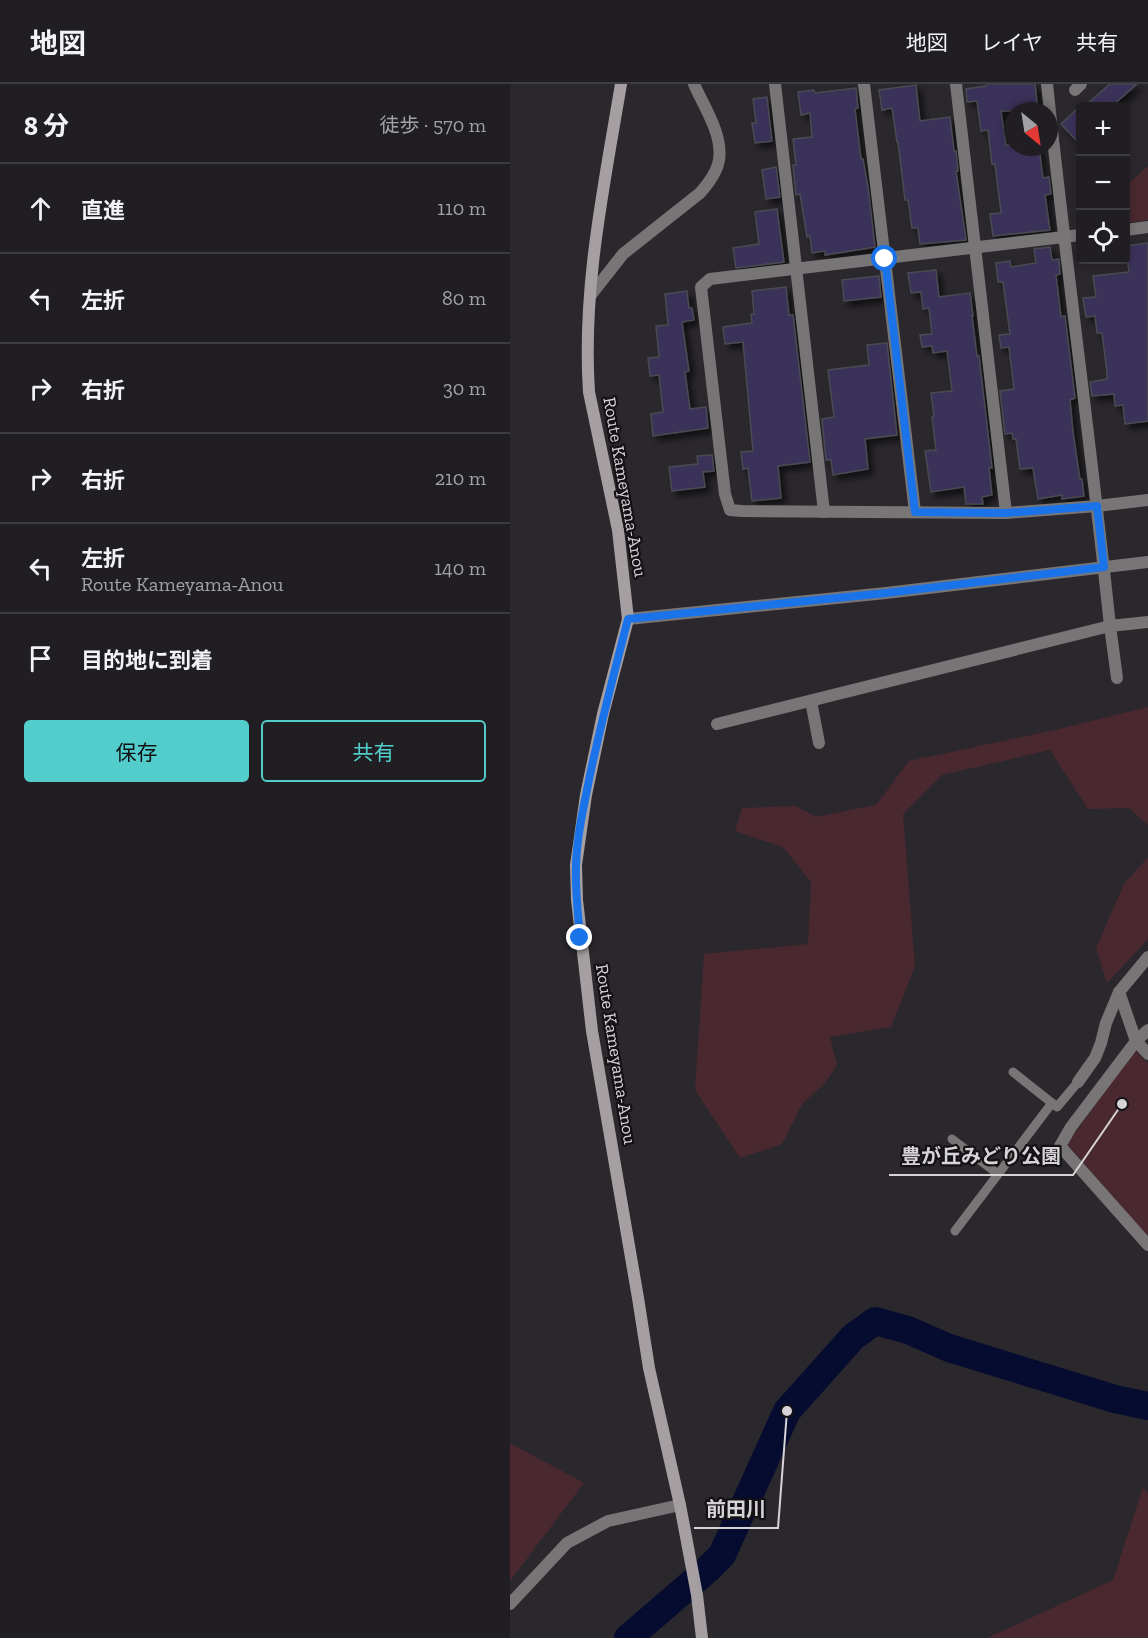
<!DOCTYPE html>
<html lang="ja">
<meta charset="utf-8">
<style>
body{margin:0;font-family:"Zilla Slab","Noto Sans JP",serif;background:#28272a;color:#f1f3f6}
.controls{position:absolute;right:18px;top:18px;display:grid;overflow:hidden;border-radius:6px;box-shadow:0 3px 9px #0003}
.controls button{width:54px;height:54px;display:grid;place-items:center;padding:0;border:0;border-bottom:2px solid #3d3c40;background:#201e22;color:#f1f3f6;font:30px sans-serif}
.compass{position:absolute;left:494px;top:18px;width:54px;height:54px;border-radius:50%;background:#201e22;box-shadow:0 3px 9px #0003;rotate:150deg}
.stop{position:absolute;width:18px;height:18px;margin:-14px;border:4px solid #1a73e8;border-radius:50%;background:#fff}
.stop.end{background:#1a73e8;border-color:#fff;box-shadow:0 2px 6px #0008}
.list{margin:0;padding:0;list-style:none}
h2{display:flex;justify-content:space-between;align-items:center;height:78px;margin:0;padding:0 24px;font-size:26px}
h2 small{font-size:20px;font-weight:400;color:#a2a2a5}
.list li{display:grid;grid-template-columns:39px 1fr auto;gap:18px;align-items:center;box-sizing:border-box;height:90px;padding:0 24px;border-top:2px solid #3d3c40}
.list b{display:block;font-size:22px;white-space:nowrap}
.list p{margin:0;font-size:20px;white-space:nowrap;color:#a2a2a5}
.list em{font-size:20px;font-style:normal;color:#a2a2a5}
.actions{display:flex;gap:12px;padding:18px 24px}
.actions a{flex:1;padding:14px 0;border:2px solid #52cdcc;border-radius:6px;text-align:center;font-size:21px;color:#52cdcc}
.actions .main{background:#52cdcc;color:#111}
.icon{flex:none;width:33px;height:33px;fill:none;stroke:currentColor;stroke-width:2;stroke-linecap:round;stroke-linejoin:round}
.map{position:relative;flex:none;width:638px;height:1554px;overflow:hidden}
header{display:flex;align-items:center;gap:36px;box-sizing:border-box;height:84px;padding:0 30px;background:#201e22;border-bottom:2px solid #3d3c40}
header strong{font-size:28px}
nav{display:flex;gap:33px;margin-inline-start:auto;font-size:21px}
main{display:flex}
aside{flex:1;background:#201e22}
.map>svg:first-child{display:block}
.green{fill:#49282f}
.lines{fill:none;stroke-linecap:round;stroke-linejoin:round}
.river{stroke:#050c30;stroke-width:28}
.building{fill:#3a315a;stroke:#4b4a51;stroke-width:1.5;filter:url(#shadow)}
.service{stroke:#787576;stroke-width:9}
.minor{stroke:#787576;stroke-width:12}
.tertiary{stroke:#787576;stroke-width:12}
.secondary{stroke:#a59fa2;stroke-width:12}
.route{stroke:#1a73e8;stroke-width:8}
.labels{text-anchor:middle;stroke-width:4.5;stroke-linejoin:round;paint-order:stroke}
.street-label{font-size:18px;fill:#d6d3d6;stroke:#131114}
.leader{fill:none;stroke:#d6d3d6;stroke-width:2}
.callout-dot{fill:#d6d3d6;stroke:#131114;stroke-width:2}
.callout-label{font-size:20px;text-anchor:middle;font-weight:bold;fill:#d6d3d6;stroke:#131114;stroke-width:4.5;stroke-linejoin:round;paint-order:stroke}
</style>
<header>
<strong>地図</strong>
<nav><a>地図</a><a>レイヤ</a><a>共有</a></nav>
</header>
<main>
<aside>
<h2>8 分<small>徒歩 · 570 m</small></h2>
<ul class="list">
<li><svg class="icon" aria-label="ahead" viewBox="0 0 24 24"><path d="M12 20V5M6 11l6-6 6 6"/></svg><div><b>直進</b></div><em>110 m</em></li>
<li><svg class="icon" aria-label="left" viewBox="0 0 24 24"><path d="M17 20v-9H6M10 6l-5 5 5 5"/></svg><div><b>左折</b></div><em>80 m</em></li>
<li><svg class="icon" aria-label="right" viewBox="0 0 24 24"><path d="M7 20v-9h11M14 6l5 5-5 5"/></svg><div><b>右折</b></div><em>30 m</em></li>
<li><svg class="icon" aria-label="right" viewBox="0 0 24 24"><path d="M7 20v-9h11M14 6l5 5-5 5"/></svg><div><b>右折</b></div><em>210 m</em></li>
<li><svg class="icon" aria-label="left" viewBox="0 0 24 24"><path d="M17 20v-9H6M10 6l-5 5 5 5"/></svg><div><b>左折</b><p>Route Kameyama-Anou</p></div><em>140 m</em></li>
<li><svg class="icon" aria-label="arrive" viewBox="0 0 24 24"><path d="M6 21V4h12l-3 4 3 4H6"/></svg><div><b>目的地に到着</b></div></li>
</ul>
<div class="actions"><a class="main">保存</a><a>共有</a></div>
</aside>
<div class="map">
<svg width="638" height="1554" viewBox="0 0 638 1554">
<defs>
<filter id="shadow"><feDropShadow dx="5" dy="5" stdDeviation="3" flood-color="#0009"/></filter>
</defs>
<rect width="100%" height="100%" fill="#2b282d"/>
<g class="green">
<polygon points="638,82 638,136 616,139 616,102"/>
<polygon points="638,623 638,741 619,724 578,725 540,666 432,691 393,730 405,882 381,943 320,953 327,981 315,999 292,1020 272,1060 230,1074 185,1006 194,870 298,860 301,798 273,763 225,747 232,724 286,722 306,733 366,721 399,677 549,645"/>
<polygon points="638,773 638,855 597,899 586,864 614,800"/>
<polygon points="625,966 638,980 638,1153 557,1060"/>
<polygon points="0,1359 74,1399 0,1497"/>
<polygon points="633,1403 638,1409 638,1554 477,1554 603,1496"/>
</g>
<g class="lines">
<polyline class="river" points="118,1554 197,1486 212,1471 277,1327 343,1253 365,1237 398,1246 439,1264 605,1315 638,1322"/>
</g>
<g class="building">
<polygon points="476,0 525,0 528,27 491,27 496,61 503,60 503,63 529,63 533,94 539,93 541,110 535,111 540,146 483,152 480,130 491,129 485,80 482,80 478,46 471,47 467,17 457,18 456,5 476,2"/>
<polygon points="600,0 627,0 602,22 575,22"/>
<polygon points="406,1 410,37 440,33 444,67 446,67 448,87 446,87 456,156 410,160 408,144 402,144 398,116 395,116 388,58 387,58 382,24 372,26 369,6"/>
<polygon points="346,4 348,24 345,25 351,75 353,75 358,103 365,163 315,171 315,167 302,169 300,152 297,153 290,110 286,111 283,81 286,81 283,55 302,53 300,29 291,31 288,8 304,6 305,9"/>
<polygon points="257,13 262,57 245,59 242,39 246,39 243,15"/>
<polygon points="570,22 570,60 551,40"/>
<polygon points="266,83 270,113 256,115 252,86"/>
<polygon points="267,125 274,178 226,184 223,164 249,160 245,128"/>
<polygon points="638,159 638,337 615,340 613,321 605,322 604,310 582,312 580,298 597,295 597,289 592,249 587,249 585,232 576,233 573,214 586,213 583,192 619,188 616,162"/>
<polygon points="540,163 542,176 549,175 550,190 546,191 551,233 555,232 565,314 560,316 563,348 570,395 572,395 574,412 552,415 552,411 528,415 523,384 510,385 506,355 503,355 502,349 495,350 490,307 504,305 499,263 491,264 489,251 500,250 493,198 488,198 486,179 500,177 501,183 526,179 524,165"/>
<polygon points="426,186 429,213 460,209 463,232 462,232 467,272 469,272 482,384 479,384 482,411 472,413 473,420 456,420 454,403 421,408 415,367 426,366 422,333 424,333 421,309 442,307 437,267 423,269 422,262 412,263 410,251 422,250 419,224 413,225 411,208 401,209 398,189"/>
<polygon points="369,192 371,213 334,217 332,196"/>
<polygon points="276,203 279,231 283,231 300,378 268,382 271,414 242,417 238,384 233,385 231,368 243,367 233,258 215,260 213,243 242,239 241,230 244,230 242,207"/>
<polygon points="177,207 179,224 182,224 184,236 172,238 179,287 175,288 180,325 196,323 198,344 143,352 141,330 153,328 149,291 140,292 138,274 149,273 146,242 158,241 155,210"/>
<polygon points="377,259 387,351 355,355 358,385 323,391 321,376 316,376 312,335 324,333 318,286 359,281 357,261"/>
<polygon points="202,371 204,387 193,388 195,403 162,407 159,383 188,380 187,372"/>
</g>
<g class="lines">
<g class="service">
<polyline points="503,988 542,1019"/>
<polyline points="442,1055 488,1090"/>
<polyline points="445,1147 542,1019 547,1023 568,998"/>
</g>
<g class="minor">
<polyline points="265,0 314,428"/>
<polyline points="354,0 405,428"/>
<polyline points="446,0 496,429"/>
<path d="M537,0C556,181 581,361 600,542L638,538"/>
<polyline points="565,6 571,0"/>
<polyline points="616,146 638,143"/>
<polyline points="570,151 200,195 191,203 215,410 220,426 232,427 496,429 587,422 638,416"/>
<path d="M80,212L113,170L190,109C198,100 207,89 209,76C213,50 194,23 184,0"/>
<polyline points="301,617 309,659"/>
<polyline points="207,640 600,542 607,594"/>
<polyline points="609,908 626,957 638,970"/>
<polyline points="638,946 626,957 561,1043 550,1062 638,1161"/>
<polyline points="568,998 585,974 591,959 596,939 609,908 638,873"/>
</g>
<g class="tertiary">
<polyline points="118,535 376,509 638,478"/>
<polyline points="0,1520 57,1459 98,1437 170,1421"/>
</g>
<path class="secondary" d="M111,0C94,102 72,205 79,308L108,446L118,535L93,630L76,711L66,781L67,816L82,947L128,1214L139,1284L170,1421L187,1511L192,1554"/>
</g>
<g class="lines">
<path class="route" d="M70,854C68,830 65,805 66,781C67,749 75,717 81,686C92,636 105,585 118,535L376,509L594,483L587,422L496,429L405,428L375,175"/>
</g>
<g class="labels">
<g class="street-label">
<text transform="translate(115 403) rotate(80)" y="6">Route Kameyama-Anou</text>
<text transform="translate(106 970) rotate(81)" y="6">Route Kameyama-Anou</text>
</g>
</g>
<path class="leader" d="M612 1020L563 1091H379M277 1327L268 1444H184"/>
<g class="callout-dot">
<circle cx="612" cy="1020" r="6"/>
<circle cx="277" cy="1327" r="6"/>
</g>
<g class="callout-label">
<text x="471" y="1079">豊が丘みどり公園</text>
<text x="226" y="1432">前田川</text>
</g>
</svg>
<div class="controls">
<button>+</button>
<button>−</button>
<button><svg class="icon" aria-label="locate" viewBox="0 0 24 24"><circle cx="12" cy="12" r="6"/><path d="M12 2v4M12 18v4M2 12h4M18 12h4"/></svg></button>
</div>
<svg class="compass" viewBox="-18 -18 36 36"><path d="M0-13l5 13h-10z" fill="#e53935"/><path d="M0 13l5-13h-10z" fill="#a2a2a5"/></svg>
<div class="stop" style="left:375px;top:175px"></div>
<div class="stop end" style="left:70px;top:854px"></div>
</div>
</main>
